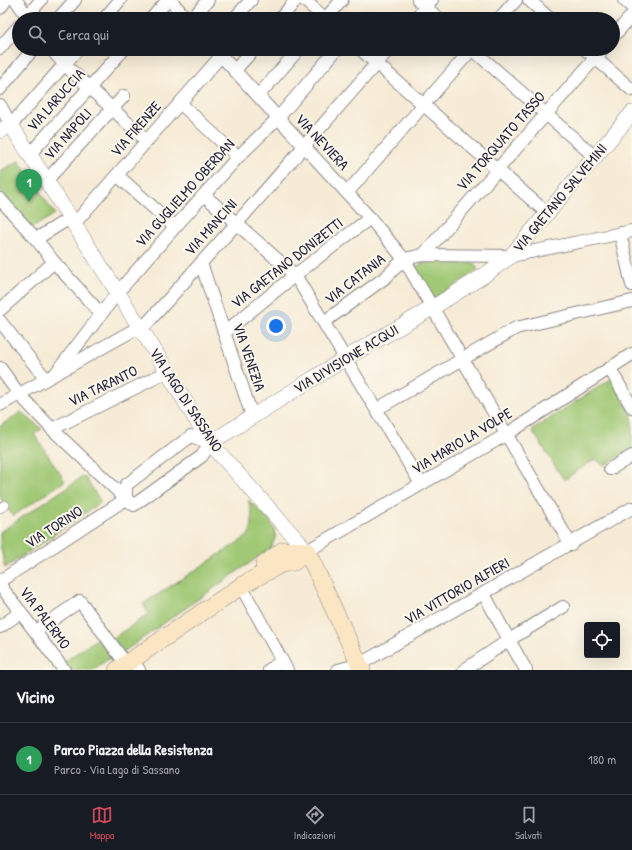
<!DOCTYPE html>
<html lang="it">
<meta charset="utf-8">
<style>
body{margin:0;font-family:"Patrick Hand",sans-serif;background:#242831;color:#f1f3f6}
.controls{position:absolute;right:12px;bottom:12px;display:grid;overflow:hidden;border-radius:4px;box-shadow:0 4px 16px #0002}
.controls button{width:36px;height:36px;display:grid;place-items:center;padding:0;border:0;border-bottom:1px solid #363941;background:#171b24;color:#f1f3f6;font:20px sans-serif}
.you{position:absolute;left:276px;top:326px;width:14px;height:14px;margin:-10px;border:3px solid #fff;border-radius:50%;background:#1a73e8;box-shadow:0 0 0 6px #1a73e833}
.badge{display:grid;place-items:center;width:26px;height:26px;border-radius:50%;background:#d1495b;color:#fff;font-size:13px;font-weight:700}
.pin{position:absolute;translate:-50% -33px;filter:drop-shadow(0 1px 2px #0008)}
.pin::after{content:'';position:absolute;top:21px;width:14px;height:12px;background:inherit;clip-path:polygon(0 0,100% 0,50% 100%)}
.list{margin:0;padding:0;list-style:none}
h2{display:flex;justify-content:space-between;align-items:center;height:52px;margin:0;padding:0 16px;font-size:17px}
h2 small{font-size:13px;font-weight:400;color:#9ea1a6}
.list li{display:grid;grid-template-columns:26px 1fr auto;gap:12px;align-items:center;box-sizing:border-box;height:72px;padding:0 16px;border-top:1px solid #363941}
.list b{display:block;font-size:15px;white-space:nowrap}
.list p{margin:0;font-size:13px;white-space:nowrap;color:#9ea1a6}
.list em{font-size:13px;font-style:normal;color:#9ea1a6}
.icon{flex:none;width:22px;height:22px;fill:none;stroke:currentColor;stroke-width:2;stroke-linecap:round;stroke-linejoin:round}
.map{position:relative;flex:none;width:632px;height:670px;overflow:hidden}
.search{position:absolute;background:#171b24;box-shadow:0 4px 16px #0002;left:12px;right:12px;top:12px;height:44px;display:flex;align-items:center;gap:10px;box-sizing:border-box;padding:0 14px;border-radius:22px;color:#9ea1a6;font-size:15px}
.sheet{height:124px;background:#171b24}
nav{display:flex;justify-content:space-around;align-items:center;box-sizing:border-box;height:56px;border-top:1px solid #363941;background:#171b24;font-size:11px;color:#9ea1a6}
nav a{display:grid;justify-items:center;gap:2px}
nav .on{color:#d1495b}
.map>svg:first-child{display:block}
.green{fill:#a0c874;stroke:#617558}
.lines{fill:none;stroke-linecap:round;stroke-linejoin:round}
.pedestrian-casing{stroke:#8c8688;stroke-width:10}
.minor-casing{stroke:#8c8688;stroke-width:14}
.tertiary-casing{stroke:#8c8688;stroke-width:16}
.secondary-casing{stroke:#8c8688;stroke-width:18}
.pedestrian{stroke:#fff;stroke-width:9}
.minor{stroke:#fff;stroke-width:12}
.tertiary{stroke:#fff;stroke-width:15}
.secondary{stroke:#fbe6c4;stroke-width:17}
.labels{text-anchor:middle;stroke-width:4;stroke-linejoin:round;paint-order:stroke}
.street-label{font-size:15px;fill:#22223b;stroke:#fbf7ec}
</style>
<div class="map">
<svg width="632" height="670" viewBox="0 0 632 670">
<rect width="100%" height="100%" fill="#fbf7ec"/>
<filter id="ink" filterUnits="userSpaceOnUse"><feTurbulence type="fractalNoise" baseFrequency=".025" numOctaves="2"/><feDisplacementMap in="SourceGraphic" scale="8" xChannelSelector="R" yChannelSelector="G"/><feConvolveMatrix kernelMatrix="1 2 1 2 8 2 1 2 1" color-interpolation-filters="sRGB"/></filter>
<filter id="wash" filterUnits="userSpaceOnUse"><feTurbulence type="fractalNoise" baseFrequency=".012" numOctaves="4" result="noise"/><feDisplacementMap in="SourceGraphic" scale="16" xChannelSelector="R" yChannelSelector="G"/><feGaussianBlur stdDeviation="0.9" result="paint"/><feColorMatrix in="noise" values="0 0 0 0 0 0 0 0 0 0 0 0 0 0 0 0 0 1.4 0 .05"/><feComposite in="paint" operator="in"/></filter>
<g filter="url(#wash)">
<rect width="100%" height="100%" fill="#f6ebd6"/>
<g class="green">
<polygon points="19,161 55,214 32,228 0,190 0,171"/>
<polygon points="425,261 474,263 478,270 432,300 413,269"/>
<polygon points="611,379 632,415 632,450 604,465 595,459 564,480 532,430"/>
<polygon points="21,412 42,429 34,434 65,481 13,516 0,497 0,426"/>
<polygon points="84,476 101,502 5,568 0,544 0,532"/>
<path d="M248,500C258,509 278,523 275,539C274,542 272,545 271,548L123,652L113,638L149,614L143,604L248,536C255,521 252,514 248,500Z"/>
<polygon points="98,638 111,657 93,670 70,670 64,662"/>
</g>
</g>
<g filter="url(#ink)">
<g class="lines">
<g class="pedestrian-casing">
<polyline id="pedestrian" points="0,508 5,505"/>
</g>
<g class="minor-casing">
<g id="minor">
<polyline points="16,0 29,19"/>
<polyline points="170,0 187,19"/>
<polyline points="304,0 326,19"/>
<polyline points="418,0 439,19"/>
<polyline points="529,0 550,19"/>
<polyline points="624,0 632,7"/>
<polyline points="0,8 6,0"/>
<polyline points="25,19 41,0"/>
<polyline points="58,19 75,0"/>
<polyline points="104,19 120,0"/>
<polyline points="151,19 168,0"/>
<polyline points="192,19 208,0"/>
<polyline points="234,19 251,0"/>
<polyline points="280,19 296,0"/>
<polyline points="325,19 342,0"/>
<polyline points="415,19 432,0"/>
<polyline points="499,19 516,0"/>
<polyline points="613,37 632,15"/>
<polyline points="0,48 19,26"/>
<polyline points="51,49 64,64 147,141"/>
<polyline points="215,49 370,218 404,259 571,545"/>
<polyline points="360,49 547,213"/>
<polyline points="472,49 595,157"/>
<polyline points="585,49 632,90"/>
<polyline points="235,70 254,49"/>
<polyline points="0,89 33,49"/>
<polyline points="258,96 299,49"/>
<polyline points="180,103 238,157"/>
<polyline points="0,105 11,125 78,49"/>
<polyline points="29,155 124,49"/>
<polyline points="117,175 175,227"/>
<polyline points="46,181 124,96"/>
<polyline points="347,193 472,49"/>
<polyline points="204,195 295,275 421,484"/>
<polyline points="0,199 36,239 54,262 101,314"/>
<polyline points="74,224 221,56"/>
<polyline points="620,233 632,285"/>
<polyline points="36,239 70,218"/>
<polyline points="423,255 603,49"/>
<polyline points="404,259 423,255 511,256 632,231"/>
<polyline points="201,263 252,416"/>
<polyline points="0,310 54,262"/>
<polyline points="0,321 45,378"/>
<polyline points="324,322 386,277 404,259"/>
<polyline points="141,330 237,223 389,49"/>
<polyline points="224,333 295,275 370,218"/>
<polyline points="0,368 19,394 52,429 126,499 134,505 202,456 210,443 191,436 126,485 126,499"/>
<polyline points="610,369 632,407"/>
<polyline points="56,373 118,292 175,227 238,157 278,118 337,49"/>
<polyline points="0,405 139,327"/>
<polyline points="377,409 516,328 632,301"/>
<polyline points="52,429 167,372"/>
<polyline points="610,469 632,456"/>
<polyline points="307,551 507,434 632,354"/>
<polyline points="0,581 126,499"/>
<polyline points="0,585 64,670"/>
<polyline points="241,586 287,670"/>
<polyline points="484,594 509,640 563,607"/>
<polyline points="0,627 21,612"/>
<polyline points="36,631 80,601 126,664"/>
<polyline points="132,660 139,670"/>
<polyline points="269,670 282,661"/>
<polyline points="338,670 360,664 632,508"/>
<polyline points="464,670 509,640 526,670"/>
</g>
</g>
<g class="tertiary-casing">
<g id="tertiary">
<polyline points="0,131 11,125 153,348 210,443 307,551"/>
<polyline points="210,443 346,358 432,308 483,276 511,256 632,113"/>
</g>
</g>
<g class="secondary-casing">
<g id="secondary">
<polyline points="307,551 362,670"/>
<polyline points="264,565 283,550 307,551"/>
<polyline points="117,670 241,586 281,564 294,562 307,551"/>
</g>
</g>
<use href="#pedestrian" class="pedestrian"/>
<use href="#minor" class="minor"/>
<use href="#tertiary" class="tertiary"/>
<use href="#secondary" class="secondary"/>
</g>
</g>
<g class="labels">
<g class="street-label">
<text transform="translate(56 100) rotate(-48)" y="5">VIA LARUCCIA</text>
<text transform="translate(136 129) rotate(-49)" y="5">VIA FIRENZE</text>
<text transform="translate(68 134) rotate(-48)" y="5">VIA NAPOLI</text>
<text transform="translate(501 141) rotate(-49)" y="5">VIA TORQUATO TASSO</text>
<text transform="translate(322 142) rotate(47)" y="5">VIA NEVIERA</text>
<text transform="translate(185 193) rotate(-48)" y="5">VIA GUGLIELMO OBERDAN</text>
<text transform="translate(560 198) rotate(-50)" y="5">VIA GAETANO SALVEMINI</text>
<text transform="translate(211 227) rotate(-48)" y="5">VIA MANCINI</text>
<text transform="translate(287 263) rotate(-38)" y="5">VIA GAETANO DONIZETTI</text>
<text transform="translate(355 279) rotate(-38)" y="5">VIA CATANIA</text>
<text transform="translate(249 357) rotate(71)" y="5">VIA VENEZIA</text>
<text transform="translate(346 359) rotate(-31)" y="5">VIA DIVISIONE ACQUI</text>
<text transform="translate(103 386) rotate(-26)" y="5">VIA TARANTO</text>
<text transform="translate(186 400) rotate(57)" y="5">VIA LAGO DI SASSANO</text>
<text transform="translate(462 441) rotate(-31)" y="5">VIA MARIO LA VOLPE</text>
<text transform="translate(54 527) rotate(-33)" y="5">VIA TORINO</text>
<text transform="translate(457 591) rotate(-30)" y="5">VIA VITTORIO ALFIERI</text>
<text transform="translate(45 618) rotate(53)" y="5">VIA PALERMO</text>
</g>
</g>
</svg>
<div class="controls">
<button><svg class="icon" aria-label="locate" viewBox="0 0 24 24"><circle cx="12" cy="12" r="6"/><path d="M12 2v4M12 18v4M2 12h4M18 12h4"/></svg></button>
</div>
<div class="you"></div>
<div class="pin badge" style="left:29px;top:202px;background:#2e9e5b">1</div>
<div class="search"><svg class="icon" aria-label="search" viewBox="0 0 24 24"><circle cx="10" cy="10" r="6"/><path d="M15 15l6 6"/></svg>Cerca qui</div>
</div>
<section class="sheet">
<h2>Vicino<small></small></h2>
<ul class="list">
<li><span class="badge" style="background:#2e9e5b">1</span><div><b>Parco Piazza della Resistenza</b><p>Parco · Via Lago di Sassano</p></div><em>180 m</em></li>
</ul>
</section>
<nav>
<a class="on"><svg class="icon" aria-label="map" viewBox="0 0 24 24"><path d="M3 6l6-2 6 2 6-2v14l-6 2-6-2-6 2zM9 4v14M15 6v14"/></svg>Mappa</a>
<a><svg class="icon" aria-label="directions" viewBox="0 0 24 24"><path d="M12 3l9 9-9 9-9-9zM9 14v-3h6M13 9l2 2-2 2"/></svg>Indicazioni</a>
<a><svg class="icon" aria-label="saved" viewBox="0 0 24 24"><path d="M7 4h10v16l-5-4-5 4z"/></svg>Salvati</a>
</nav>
